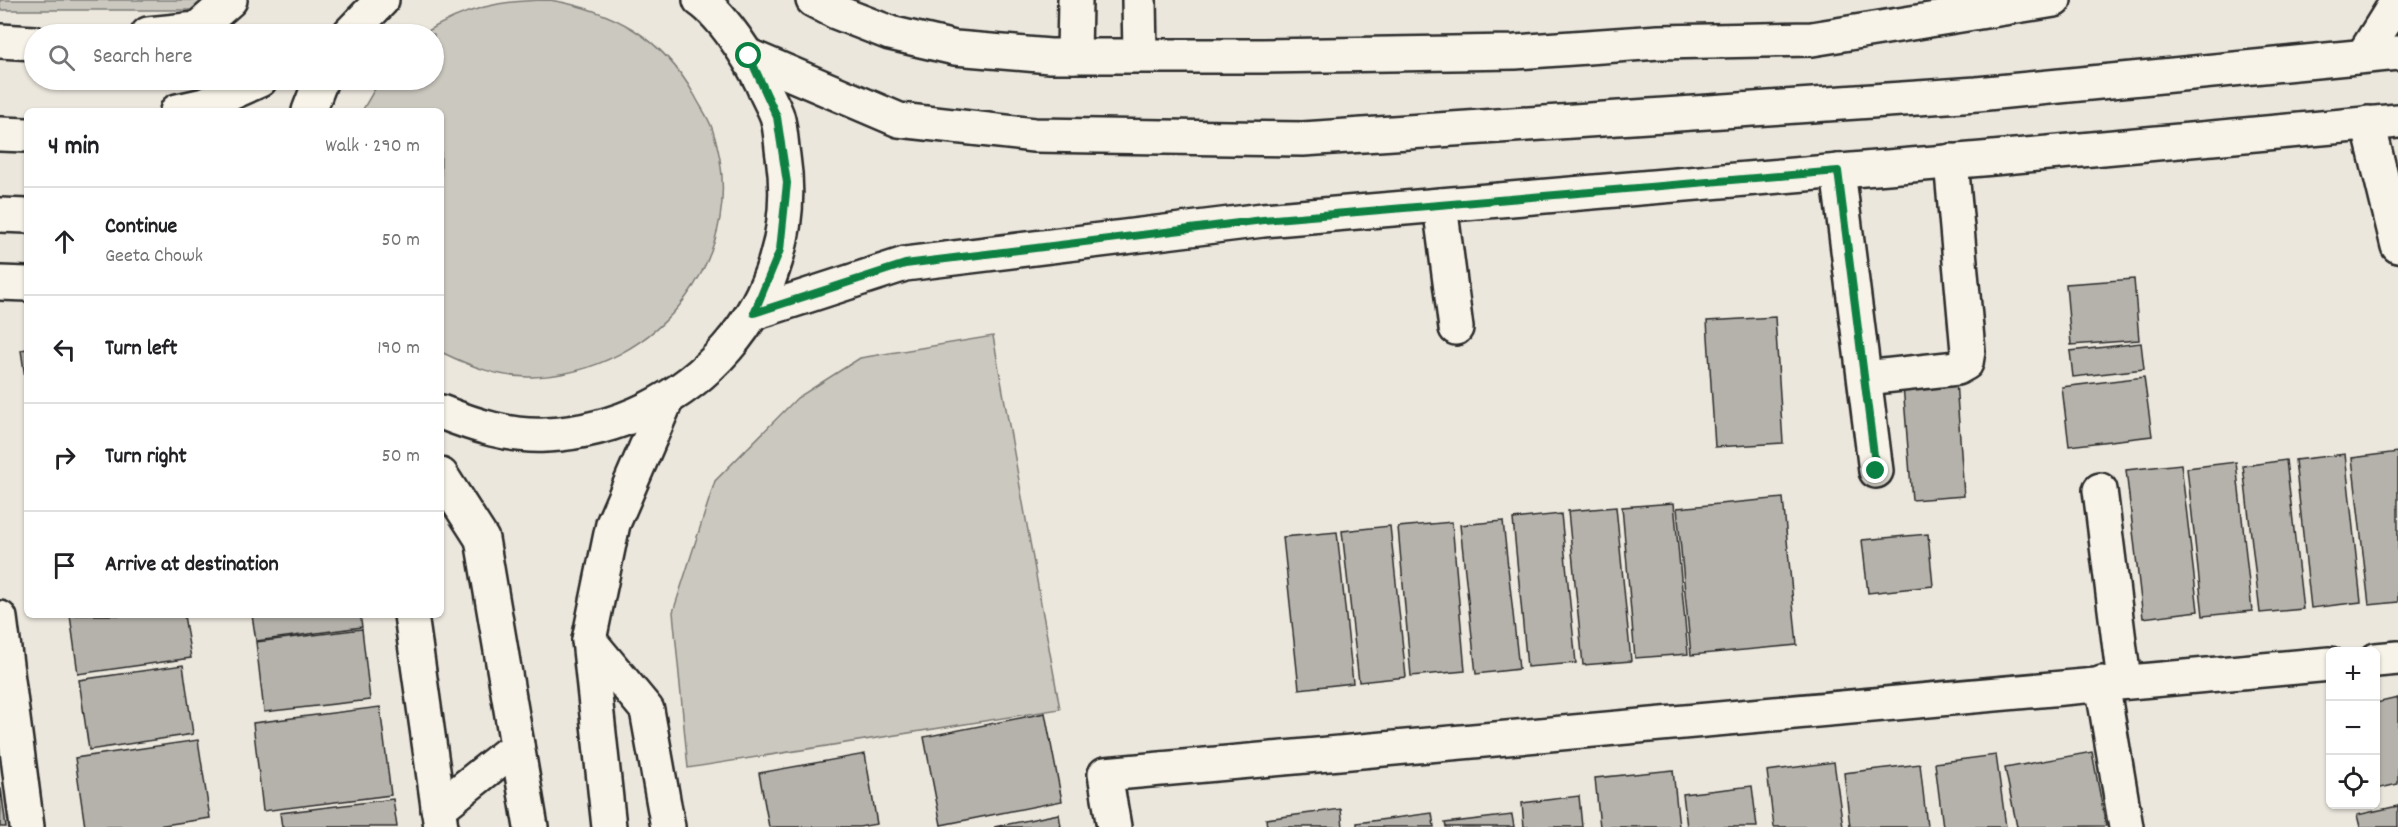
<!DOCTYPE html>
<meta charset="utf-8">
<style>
body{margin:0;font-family:Dekko,sans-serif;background:#f6f6f6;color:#202124}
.controls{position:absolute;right:18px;bottom:18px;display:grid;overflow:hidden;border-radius:9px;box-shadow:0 2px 4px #0004}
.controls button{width:54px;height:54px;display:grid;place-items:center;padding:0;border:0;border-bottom:2px solid #e0e0e0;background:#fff;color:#202124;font:30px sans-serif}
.stop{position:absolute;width:18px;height:18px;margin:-14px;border:4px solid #0b8043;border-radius:50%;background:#fff}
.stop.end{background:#0b8043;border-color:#fff;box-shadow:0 2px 6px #0008}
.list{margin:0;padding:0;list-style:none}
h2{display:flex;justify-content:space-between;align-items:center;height:78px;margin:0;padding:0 24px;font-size:26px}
h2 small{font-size:20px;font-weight:400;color:#757577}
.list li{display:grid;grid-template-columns:39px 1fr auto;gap:18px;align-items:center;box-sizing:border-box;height:108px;padding:0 24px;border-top:2px solid #e0e0e0}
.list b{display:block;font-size:22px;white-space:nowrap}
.list p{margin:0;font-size:20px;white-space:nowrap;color:#757577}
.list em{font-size:20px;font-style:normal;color:#757577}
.icon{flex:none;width:33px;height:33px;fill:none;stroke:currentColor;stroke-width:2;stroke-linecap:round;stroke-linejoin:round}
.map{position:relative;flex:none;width:2398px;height:827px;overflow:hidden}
.search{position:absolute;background:#fff;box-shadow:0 2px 4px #0004;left:24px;top:24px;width:420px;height:66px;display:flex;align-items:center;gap:15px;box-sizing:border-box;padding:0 21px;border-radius:33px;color:#757577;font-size:22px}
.panel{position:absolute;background:#fff;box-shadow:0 2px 4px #0004;left:24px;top:108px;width:420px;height:510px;border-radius:9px}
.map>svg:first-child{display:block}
.green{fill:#cbc8bf;stroke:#7b7a75;stroke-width:1.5}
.building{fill:#b5b2ab;stroke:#2b2b2b;stroke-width:1.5}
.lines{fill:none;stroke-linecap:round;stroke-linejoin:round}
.minor-casing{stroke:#2b2b2b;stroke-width:38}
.minor{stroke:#f7f3e8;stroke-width:33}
.route{stroke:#0b8043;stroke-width:8}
</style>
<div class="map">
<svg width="2398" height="827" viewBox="0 0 2398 827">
<rect width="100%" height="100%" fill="#ebe7dd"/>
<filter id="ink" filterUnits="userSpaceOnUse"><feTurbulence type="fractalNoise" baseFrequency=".0167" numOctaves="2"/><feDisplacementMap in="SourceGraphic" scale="12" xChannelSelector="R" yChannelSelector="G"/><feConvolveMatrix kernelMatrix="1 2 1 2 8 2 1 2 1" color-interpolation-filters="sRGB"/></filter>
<g filter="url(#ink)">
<g class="green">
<polygon points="0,0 208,0 200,10 0,10"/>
<path d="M550,0C614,11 662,37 695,96C700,106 708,117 712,128C755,252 659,373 532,377C500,378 470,366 441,352V111H362L380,80H434V34H423C464,8 501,0 550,0Z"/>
<polygon points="993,336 1060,709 688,768 673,612 715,481 797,398 860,358"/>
</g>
<g class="building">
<polygon points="2134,279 2139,340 2071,345 2066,284"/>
<polygon points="1775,317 1783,443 1715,447 1707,321"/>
<polygon points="2141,343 2144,369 2073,377 2070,351"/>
<polygon points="27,349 27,391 21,350"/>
<polygon points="2144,377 2152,436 2069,446 2062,387"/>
<polygon points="1956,381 1964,496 1912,500 1903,385"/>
<polygon points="2398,452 2398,602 2369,605 2352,458"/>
<polygon points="2345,454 2361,602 2311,608 2295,460"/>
<polygon points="2286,460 2303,609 2260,613 2243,466"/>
<polygon points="2236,462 2252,611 2203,616 2187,468"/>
<polygon points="2181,464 2198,611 2143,618 2126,470"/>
<polygon points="1783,498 1797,645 1691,655 1677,508"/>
<polygon points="1674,503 1688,654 1635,658 1622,507"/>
<polygon points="1616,507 1631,661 1583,665 1568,511"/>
<polygon points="1561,514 1576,663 1527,667 1513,519"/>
<polygon points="1503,521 1519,669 1476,674 1460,525"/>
<polygon points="1452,522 1465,671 1411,676 1398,527"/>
<polygon points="1390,526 1406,677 1359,682 1342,531"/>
<polygon points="1337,532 1353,683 1299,689 1283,537"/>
<polygon points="1928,534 1933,586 1868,593 1862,540"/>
<polygon points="70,615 184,615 191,658 78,674"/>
<polygon points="252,615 360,615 362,627 256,641"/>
<polygon points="362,629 370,700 264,712 256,642"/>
<polygon points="183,665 193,734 89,750 79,680"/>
<polygon points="2398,698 2398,784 2376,789 2376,703"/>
<polygon points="380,707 391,795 263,811 253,723"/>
<polygon points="1045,713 1062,801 941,825 924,737"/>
<polygon points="198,740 210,818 151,827 85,827 75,758"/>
<polygon points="2092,752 2106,826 2017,827 2005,768"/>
<polygon points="865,754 877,824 859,827 769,827 759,773"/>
<polygon points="1996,755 2006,827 1943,827 1935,763"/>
<polygon points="1834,762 1843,827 1774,827 1767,771"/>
<polygon points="1920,764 1927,827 1850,827 1844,773"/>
<polygon points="1673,770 1679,827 1600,827 1595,778"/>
<polygon points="1752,786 1757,827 1687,827 1683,794"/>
<polygon points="1,788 6,827 0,827"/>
<polygon points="1579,796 1582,827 1524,827 1522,803"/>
<polygon points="393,799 397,827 282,827 280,813"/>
<polygon points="2398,806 2398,827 2360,827 2357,815"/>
<polygon points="1341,809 1343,827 1267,827 1266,819"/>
<polygon points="1432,813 1434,827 1357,827 1357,823"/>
<polygon points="1059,814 1061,827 994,827"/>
<polygon points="1512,815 1514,827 1446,827 1445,823"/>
</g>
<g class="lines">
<g class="minor-casing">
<g id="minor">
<polyline points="813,0 836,12 890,33 955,48 1050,56 1262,56 1515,52 1659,42 1812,39 2054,0"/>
<polyline points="1139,0 1140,55"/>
<polyline points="148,34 197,29 230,0"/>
<polyline points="349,34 382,0"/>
<polyline points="0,41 34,43"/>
<polyline points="749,56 899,120 1034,135 1303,139 1977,94 2398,53"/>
<polyline points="1074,56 1075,0"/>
<polyline points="2363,56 2398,0"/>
<polyline points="177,111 204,105 260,80"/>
<polyline points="309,111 321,80"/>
<polyline points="2368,123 2398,246"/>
<polyline points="0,134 27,135"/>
<polyline points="1838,171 1876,471"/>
<polyline points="1440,205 1456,328"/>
<polyline points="0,215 27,216"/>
<polyline points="0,283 27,284"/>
<polyline points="754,313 905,264 1263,220 1982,159 2398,121"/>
<polyline points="1865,378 1957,368 1966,363 1968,351 1951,161"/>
<path d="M441,412C474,425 510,437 546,435C691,428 805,302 783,156C781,143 781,129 777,116C773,105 766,94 762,83C750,58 723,16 700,0"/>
<polyline points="441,475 482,539 531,827"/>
<polyline points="2100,490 2124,681"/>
<polyline points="411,615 441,827"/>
<polyline points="0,618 27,827"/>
<polyline points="589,640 647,710 668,827"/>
<polyline points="2376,660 2398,658"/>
<polyline points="2102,683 2126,827"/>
<polyline points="438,809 517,746"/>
<polyline points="609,827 589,640 613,524 666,401"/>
<polyline points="1114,827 1105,774 2330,664"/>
</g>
</g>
<use href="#minor" class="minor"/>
</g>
</g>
<g class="lines" filter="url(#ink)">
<polyline class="route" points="749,56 777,117 787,183 780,250 754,313 905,264 1263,220 1838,171 1876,471"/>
</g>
</svg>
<div class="controls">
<button>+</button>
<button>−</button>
<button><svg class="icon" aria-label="locate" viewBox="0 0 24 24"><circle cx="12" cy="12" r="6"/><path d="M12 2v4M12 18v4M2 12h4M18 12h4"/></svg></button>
</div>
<div class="stop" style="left:749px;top:56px"></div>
<div class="stop end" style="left:1876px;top:471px"></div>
<div class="search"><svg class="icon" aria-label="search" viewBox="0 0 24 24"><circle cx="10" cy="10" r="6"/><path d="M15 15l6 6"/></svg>Search here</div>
<section class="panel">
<h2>4 min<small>Walk · 290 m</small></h2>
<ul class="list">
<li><svg class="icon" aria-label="ahead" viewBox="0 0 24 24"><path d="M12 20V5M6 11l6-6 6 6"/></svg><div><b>Continue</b><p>Geeta Chowk</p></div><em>50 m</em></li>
<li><svg class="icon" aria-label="left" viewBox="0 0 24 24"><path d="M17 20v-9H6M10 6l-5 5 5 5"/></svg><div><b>Turn left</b></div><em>190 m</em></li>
<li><svg class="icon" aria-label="right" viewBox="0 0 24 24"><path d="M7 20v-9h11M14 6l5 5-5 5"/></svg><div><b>Turn right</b></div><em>50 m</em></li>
<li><svg class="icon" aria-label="arrive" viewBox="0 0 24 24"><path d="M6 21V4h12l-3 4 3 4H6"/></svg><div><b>Arrive at destination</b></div></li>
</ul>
</section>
</div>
